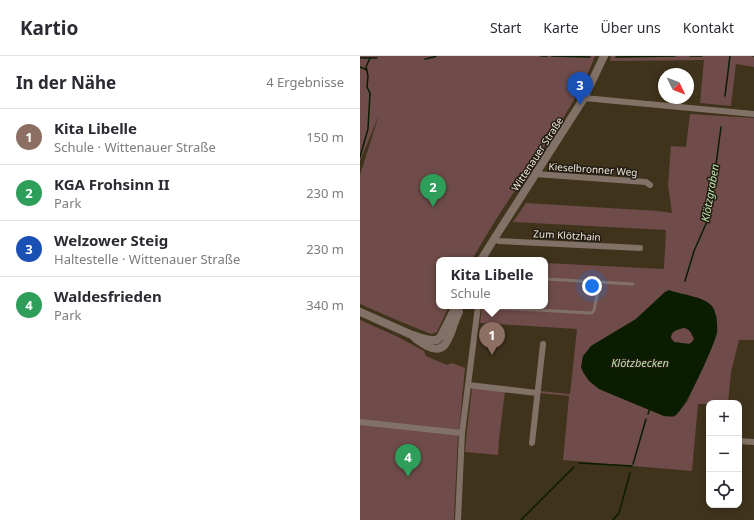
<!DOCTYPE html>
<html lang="de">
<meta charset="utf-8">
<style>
body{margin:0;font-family:"Noto Sans",sans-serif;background:#f2f2f3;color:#2b2b33}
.controls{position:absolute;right:12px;bottom:12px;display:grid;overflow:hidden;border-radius:8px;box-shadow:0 2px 6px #0003}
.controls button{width:36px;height:36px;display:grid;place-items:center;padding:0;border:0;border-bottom:1px solid #e1e1e2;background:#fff;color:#2b2b33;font:20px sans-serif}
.compass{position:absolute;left:298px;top:12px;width:36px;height:36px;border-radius:50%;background:#fff;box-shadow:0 2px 6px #0003;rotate:133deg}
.you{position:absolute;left:232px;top:230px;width:14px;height:14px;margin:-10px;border:3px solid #fff;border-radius:50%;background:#1a73e8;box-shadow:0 0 0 6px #1a73e833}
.badge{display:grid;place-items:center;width:26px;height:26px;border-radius:50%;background:#407284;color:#fff;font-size:13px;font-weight:700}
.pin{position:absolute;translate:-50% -33px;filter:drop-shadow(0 1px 2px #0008)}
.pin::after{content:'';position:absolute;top:21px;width:14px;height:12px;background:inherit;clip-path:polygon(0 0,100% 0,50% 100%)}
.popup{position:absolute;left:76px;top:201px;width:112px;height:52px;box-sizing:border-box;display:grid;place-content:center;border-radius:8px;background:#fff;filter:drop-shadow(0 1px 3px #0005);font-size:13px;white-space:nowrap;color:#7c7c81}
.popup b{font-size:15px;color:#2b2b33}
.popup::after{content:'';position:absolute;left:50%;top:100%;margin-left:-8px;border:8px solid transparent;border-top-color:#fff}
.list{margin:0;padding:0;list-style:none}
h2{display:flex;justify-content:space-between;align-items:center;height:52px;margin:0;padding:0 16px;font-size:17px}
h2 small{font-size:13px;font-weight:400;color:#7c7c81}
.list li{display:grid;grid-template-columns:26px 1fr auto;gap:12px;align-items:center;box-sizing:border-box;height:56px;padding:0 16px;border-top:1px solid #e1e1e2}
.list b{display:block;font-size:15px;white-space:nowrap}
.list p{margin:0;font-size:13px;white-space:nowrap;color:#7c7c81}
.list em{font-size:13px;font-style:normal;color:#7c7c81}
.icon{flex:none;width:22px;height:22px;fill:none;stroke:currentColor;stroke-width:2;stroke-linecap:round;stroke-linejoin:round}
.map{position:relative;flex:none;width:394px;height:464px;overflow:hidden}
header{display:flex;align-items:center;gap:24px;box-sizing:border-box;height:56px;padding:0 20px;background:#fff;border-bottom:1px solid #e1e1e2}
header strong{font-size:19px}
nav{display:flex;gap:22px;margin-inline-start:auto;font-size:14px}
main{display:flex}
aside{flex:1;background:#fff}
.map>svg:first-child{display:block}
.green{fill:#6f4c49;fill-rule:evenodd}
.water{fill:#0a1d01;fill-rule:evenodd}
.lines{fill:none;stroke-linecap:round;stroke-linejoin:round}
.stream{stroke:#0a1d01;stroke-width:1.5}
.service{stroke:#827167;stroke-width:3}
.minor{stroke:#827167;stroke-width:6}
.tertiary{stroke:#827167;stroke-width:8}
.labels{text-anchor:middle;stroke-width:3;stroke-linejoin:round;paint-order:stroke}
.street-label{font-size:10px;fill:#f1e9dc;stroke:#211b12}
.water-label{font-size:11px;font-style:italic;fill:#bce4aa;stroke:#211b12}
</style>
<header>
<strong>Kartio</strong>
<nav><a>Start</a><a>Karte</a><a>Über uns</a><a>Kontakt</a></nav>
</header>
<main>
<aside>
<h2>In der Nähe<small>4 Ergebnisse</small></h2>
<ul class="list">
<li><span class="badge" style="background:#8d6e63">1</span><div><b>Kita Libelle</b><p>Schule · Wittenauer Straße</p></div><em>150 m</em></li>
<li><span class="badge" style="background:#2e9e5b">2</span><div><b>KGA Frohsinn II</b><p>Park</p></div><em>230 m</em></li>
<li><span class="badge" style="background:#1a4fb4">3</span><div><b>Welzower Steig</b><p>Haltestelle · Wittenauer Straße</p></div><em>230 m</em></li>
<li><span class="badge" style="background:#2e9e5b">4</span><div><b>Waldesfrieden</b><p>Park</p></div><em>340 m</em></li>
</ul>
</aside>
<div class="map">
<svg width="394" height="464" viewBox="0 0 394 464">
<rect width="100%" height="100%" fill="#3f331c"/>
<g class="green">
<path d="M0,0H235C223,32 205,60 186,88C161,126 134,164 112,204H79V250H89L77,276L71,278L39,265L0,248V119L19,59L0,105Z"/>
<polygon points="251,0 391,0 394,1 394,11 376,8 371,50 340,47 344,4 250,5"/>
<path d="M330,58L394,62V284H379L371,316L368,347H349V348H338L332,415L203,404L209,340L179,337V335L210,338L217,273L120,267L122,250H185V207L304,213L306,174L153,166L166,147L298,155L312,157L308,129L311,90L326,91ZM305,236C322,235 337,244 352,251L357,261V275L351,292L327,346L314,361L304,360L239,333L231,290L276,263Z"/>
<polygon points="0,264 36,280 64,295 66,300 87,309 92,307 105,312 99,375 0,364"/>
<path d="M323,272C330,272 331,277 334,283L332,286L329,288L314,286L311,282C311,275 316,274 323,272Z"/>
<polygon points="112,332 145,335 139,383 138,399 105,396 107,374"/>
<polygon points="0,368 98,378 94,464 0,464"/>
</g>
<path class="water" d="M309,234C322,239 343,240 352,250C356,255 358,270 357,277C354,290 326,352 316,359C313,361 308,360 304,360L239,333L229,325L223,316L221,311L223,300L231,290L276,263L305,236ZM323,272C330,272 331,277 334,283L332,286L329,288L314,286L311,282C311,275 316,274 323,272Z"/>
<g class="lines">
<g class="stream">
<polyline points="181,0 187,0"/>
<polyline points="192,0 230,1"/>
<polyline points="330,0 342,0"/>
<polyline points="256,1 315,0"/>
<polyline points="0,2 17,2"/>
<polyline points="65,3 74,1 76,0"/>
<polyline points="0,11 7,14"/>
<polyline points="365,40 370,0"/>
<polyline points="0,101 8,73 10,37 7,31 8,20 6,11 10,2"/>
<polyline points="325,225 334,195 349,161 361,71"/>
<polyline points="288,358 290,352"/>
<polyline points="219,407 272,410"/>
<polyline points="273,408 286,363"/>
<polyline points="161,464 214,411"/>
<polyline points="253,464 259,457 270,417"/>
</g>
<g class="service">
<polyline points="185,223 273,228"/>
<polyline points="118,251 232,257 234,254 240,226"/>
</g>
<g class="minor">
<polyline points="224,42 394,58"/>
<polyline points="175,118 286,126 290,129"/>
<polyline points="134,183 139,185 280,192"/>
<polyline points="108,329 177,337"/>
<polyline points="0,366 102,377"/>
<polyline points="379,385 394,386"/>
<polyline points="172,387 183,288"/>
<polyline points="98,464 102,377 118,250"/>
</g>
<g class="tertiary">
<polyline points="121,204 134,183 224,42 244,0"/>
<path d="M0,256L52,279C60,281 68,285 77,284"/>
<path d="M54,281C58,285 62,287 67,290C83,298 87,287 92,274C94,268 96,262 99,256L98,251"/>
<polyline points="77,284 81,280 93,256 99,250"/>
</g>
</g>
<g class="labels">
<g class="street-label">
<text transform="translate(177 98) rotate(-57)" y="4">Wittenauer Straße</text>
<text transform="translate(233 113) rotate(4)" y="4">Kieselbronner Weg</text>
<text transform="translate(207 179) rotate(3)" y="4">Zum Klötzhain</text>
</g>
<g class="water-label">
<text transform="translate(350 137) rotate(-80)" y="4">Klötzgraben</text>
<text x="280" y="311">Klötzbecken</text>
</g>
</g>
</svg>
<div class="controls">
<button>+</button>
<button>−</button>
<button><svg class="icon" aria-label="locate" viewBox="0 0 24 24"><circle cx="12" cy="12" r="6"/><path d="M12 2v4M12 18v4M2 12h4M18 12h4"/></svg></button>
</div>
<svg class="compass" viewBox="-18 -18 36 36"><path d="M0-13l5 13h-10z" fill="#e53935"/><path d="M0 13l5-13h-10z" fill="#7c7c81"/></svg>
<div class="you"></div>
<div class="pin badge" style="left:132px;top:299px;background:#8d6e63">1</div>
<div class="popup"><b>Kita Libelle</b>Schule</div>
<div class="pin badge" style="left:73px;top:151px;background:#2e9e5b">2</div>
<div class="pin badge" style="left:220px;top:49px;background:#1a4fb4">3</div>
<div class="pin badge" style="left:48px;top:421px;background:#2e9e5b">4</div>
</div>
</main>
